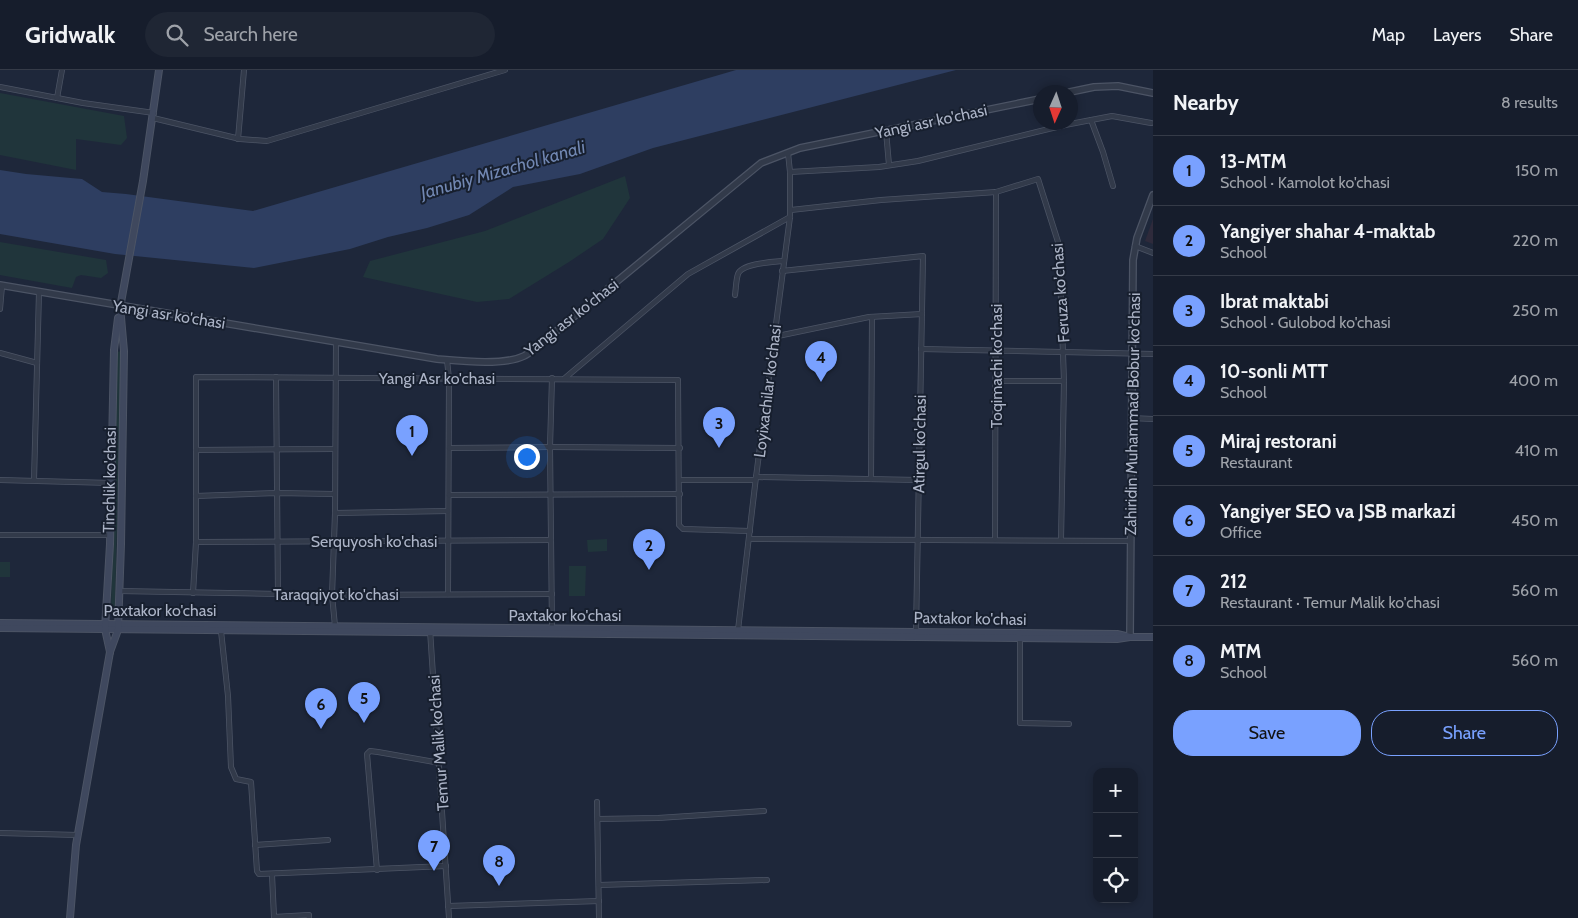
<!DOCTYPE html>
<meta charset="utf-8">
<style>
body{margin:0;font-family:Cabin,sans-serif;background:#1f2634;color:#f1f3f6}
.controls{position:absolute;right:15px;bottom:15px;display:grid;overflow:hidden;border-radius:10px;box-shadow:0 2px 8px #0003}
.controls button{width:45px;height:45px;display:grid;place-items:center;padding:0;border:0;border-bottom:1px solid #353b48;background:#161d2c;color:#f1f3f6;font:25px sans-serif}
.compass{position:absolute;left:1033px;top:15px;width:45px;height:45px;border-radius:50%;background:#161d2c;box-shadow:0 2px 8px #0003;rotate:183deg}
.you{position:absolute;left:526px;top:386px;width:18px;height:18px;margin:-12px;border:4px solid #fff;border-radius:50%;background:#1a73e8;box-shadow:0 0 0 8px #1a73e833}
.badge{display:grid;place-items:center;width:32px;height:32px;border-radius:50%;background:#79a1ff;color:#111;font-size:16px;font-weight:700}
.pin{position:absolute;translate:-50% -41px;filter:drop-shadow(0 1px 2px #0008)}
.pin::after{content:'';position:absolute;top:26px;width:18px;height:15px;background:inherit;clip-path:polygon(0 0,100% 0,50% 100%)}
.list{margin:0;padding:0;list-style:none}
h2{display:flex;justify-content:space-between;align-items:center;height:65px;margin:0;padding:0 20px;font-size:21px}
h2 small{font-size:16px;font-weight:400;color:#9ea2a9}
.list li{display:grid;grid-template-columns:32px 1fr auto;gap:15px;align-items:center;box-sizing:border-box;height:70px;padding:0 20px;border-top:1px solid #353b48}
.list b{display:block;font-size:19px;white-space:nowrap}
.list p{margin:0;font-size:16px;white-space:nowrap;color:#9ea2a9}
.list em{font-size:16px;font-style:normal;color:#9ea2a9}
.actions{display:flex;gap:10px;padding:15px 20px}
.actions a{flex:1;padding:11px 0;border:1px solid #79a1ff;border-radius:20px;text-align:center;font-size:18px;color:#79a1ff}
.actions .main{background:#79a1ff;color:#111}
.icon{flex:none;width:28px;height:28px;fill:none;stroke:currentColor;stroke-width:2;stroke-linecap:round;stroke-linejoin:round}
.map{position:relative;flex:none;width:1153px;height:848px;overflow:hidden}
header{display:flex;align-items:center;gap:30px;box-sizing:border-box;height:70px;padding:0 25px;background:#161d2c;border-bottom:1px solid #353b48}
header strong{font-size:24px}
nav{display:flex;gap:28px;margin-inline-start:auto;font-size:18px}
.search{width:350px;height:45px;background:#1f2634;display:flex;align-items:center;gap:12px;box-sizing:border-box;padding:0 18px;border-radius:28px;color:#9ea2a9;font-size:19px}
main{display:flex}
aside{flex:1;background:#161d2c}
.map>svg:first-child{display:block}
.medical{fill:#2e2a3b}
.green{fill:#20353b}
.water{fill:#2e3e61}
.lines{fill:none;stroke-linecap:round;stroke-linejoin:round}
.minor-casing{stroke:#4c5465;stroke-width:6}
.tertiary-casing{stroke:#4c5465;stroke-width:8}
.secondary-casing{stroke:#4c5465;stroke-width:8}
.minor{stroke:#323a4a;stroke-width:4.5}
.tertiary{stroke:#323a4a;stroke-width:5.5}
.secondary{stroke:#3f485e;stroke-width:6}
.labels{text-anchor:middle;stroke-width:4;stroke-linejoin:round;paint-order:stroke}
.street-label{font-size:16px;fill:#acb4c7;stroke:#171f2e}
.water-label{font-size:18px;font-style:italic;fill:#7187b2;stroke:#171f2e}
</style>
<header>
<strong>Gridwalk</strong>
<div class="search"><svg class="icon" aria-label="search" viewBox="0 0 24 24"><circle cx="10" cy="10" r="6"/><path d="M15 15l6 6"/></svg>Search here</div>
<nav><a>Map</a><a>Layers</a><a>Share</a></nav>
</header>
<main>
<div class="map">
<svg width="1153" height="848" viewBox="0 0 1153 848">
<rect width="100%" height="100%" fill="#1e273a"/>
<polygon class="medical" points="1153,149 1153,174 1145,171"/>
<g class="green">
<polygon points="0,23 124,46 127,68 121,75 76,69 76,100 0,85"/>
<polygon points="625,106 630,128 603,169 569,192 509,229 477,232 363,207 370,191 485,161"/>
<polygon points="0,172 106,190 108,203 101,208 81,205 76,207 72,218 0,205"/>
<polygon points="121,281 115,539 111,539 117,282"/>
<polygon points="607,469 607,481 588,482 587,470"/>
<rect x="0" y="492" width="10" height="15"/>
<polygon points="569,496 586,496 585,526 569,526"/>
</g>
<polygon class="water" points="736,0 956,0 653,78 580,104 513,117 469,145 427,158 388,167 350,179 254,198 115,184 0,164 0,100 26,104 82,109 102,122 126,124 253,141"/>
<g class="lines">
<g class="minor-casing">
<g id="minor">
<polyline points="0,17 83,33 154,43"/>
<polyline points="57,28 62,0"/>
<polyline points="153,48 240,69 267,71 505,0"/>
<polyline points="1091,50 1103,82 1113,116"/>
<polyline points="886,61 889,95"/>
<polyline points="238,69 244,0"/>
<polyline points="790,102 879,97 918,91 1065,55 1112,46 1151,53"/>
<polyline points="791,140 881,130 996,122 1038,109 1059,175 1064,311 1061,470"/>
<polyline points="1135,176 1153,183"/>
<polyline points="782,201 923,186 916,561"/>
<path d="M735,225C736,218 736,210 738,204C742,193 773,192 784,191"/>
<polyline points="0,239 2,216"/>
<polyline points="773,267 869,247 922,244"/>
<polyline points="921,279 1153,284"/>
<polyline points="0,283 37,293"/>
<polyline points="447,290 449,309 448,524"/>
<polyline points="276,307 278,525"/>
<polyline points="565,308 688,204 790,147"/>
<polyline points="996,311 1064,311"/>
<polyline points="1131,348 1153,349"/>
<polyline points="449,378 550,377 680,378"/>
<polyline points="196,380 335,379"/>
<polyline points="756,407 918,410"/>
<polyline points="871,409 872,247"/>
<polyline points="0,410 111,413"/>
<polyline points="34,410 39,222"/>
<polyline points="680,410 755,410"/>
<polyline points="449,425 680,424"/>
<polyline points="196,426 277,423 334,424"/>
<polyline points="335,443 448,441"/>
<polyline points="0,465 110,465"/>
<polyline points="749,469 1130,471"/>
<polyline points="995,469 996,122"/>
<polyline points="196,472 551,470"/>
<polyline points="119,521 332,525 552,524"/>
<polyline points="193,523 196,472 196,307 678,310 679,455 683,459 750,461"/>
<polyline points="335,556 332,525 335,443 336,272"/>
<polyline points="552,558 550,377 552,308"/>
<polyline points="430,560 449,848"/>
<polyline points="738,560 756,407 790,147 790,102 788,83"/>
<polyline points="221,561 228,626 231,697 236,709 251,712 257,801 259,804 446,796"/>
<polyline points="1020,568 1020,653 1069,654"/>
<polyline points="597,732 599,848"/>
<polyline points="598,749 658,748 764,741"/>
<polyline points="0,763 78,765"/>
<polyline points="255,775 328,770"/>
<polyline points="377,800 367,684 370,681 378,682 440,693"/>
<polyline points="272,805 274,847 309,845 309,848"/>
<polyline points="599,815 767,810"/>
<polyline points="448,836 599,831"/>
</g>
</g>
<g class="tertiary-casing">
<g id="tertiary">
<polyline points="1070,22 1094,17 1118,16 1153,23"/>
<path d="M0,215L437,289C460,291 503,296 524,286C528,284 533,280 537,277L761,93L800,78L1040,29"/>
<polyline points="1130,567 1133,190 1137,168 1153,125"/>
</g>
</g>
<g class="secondary-casing">
<g id="secondary">
<polyline points="120,238 143,111 159,0"/>
<polyline points="0,553 1117,564 1130,567"/>
<polyline points="0,558 1117,569 1130,567 1153,567"/>
<polyline points="110,582 105,559 110,474 114,280 118,248"/>
<polyline points="70,848 76,775 110,582 118,560 121,474 124,281 120,236"/>
</g>
</g>
<use href="#minor" class="minor"/>
<use href="#tertiary" class="tertiary"/>
<use href="#secondary" class="secondary"/>
</g>
<g class="labels">
<g class="street-label">
<text transform="translate(931 51) rotate(-12)" y="6">Yangi asr ko'chasi</text>
<text transform="translate(1060 223) rotate(-94)" y="6">Feruza ko'chasi</text>
<text transform="translate(169 244) rotate(9)" y="6">Yangi asr ko'chasi</text>
<text transform="translate(571 247) rotate(-38)" y="6">Yangi asr ko'chasi</text>
<text transform="translate(996 296) rotate(-90)" y="6">Toqimachi ko'chasi</text>
<text x="437" y="314">Yangi Asr ko'chasi</text>
<text transform="translate(767 321) rotate(-83)" y="6">Loyixachilar ko'chasi</text>
<text transform="translate(1132 344) rotate(-89)" y="6">Zahiridin Muhammad Bobur ko'chasi</text>
<text transform="translate(919 374) rotate(-89)" y="6">Atirgul ko'chasi</text>
<text transform="translate(109 410) rotate(-89)" y="6">Tinchlik ko'chasi</text>
<text x="374" y="477">Serquyosh ko'chasi</text>
<text x="336" y="530">Taraqqiyot ko'chasi</text>
<text x="160" y="546">Paxtakor ko'chasi</text>
<text x="565" y="551">Paxtakor ko'chasi</text>
<text transform="translate(970 548) rotate(1)" y="6">Paxtakor ko'chasi</text>
<text transform="translate(438 673) rotate(-94)" y="6">Temur Malik ko'chasi</text>
</g>
<g class="water-label">
<text transform="translate(503 100) rotate(-16)" y="6">Janubiy Mizachol kanali</text>
</g>
</g>
</svg>
<div class="controls">
<button>+</button>
<button>−</button>
<button><svg class="icon" aria-label="locate" viewBox="0 0 24 24"><circle cx="12" cy="12" r="6"/><path d="M12 2v4M12 18v4M2 12h4M18 12h4"/></svg></button>
</div>
<svg class="compass" viewBox="-18 -18 36 36"><path d="M0-13l5 13h-10z" fill="#e53935"/><path d="M0 13l5-13h-10z" fill="#9ea2a9"/></svg>
<div class="you"></div>
<div class="pin badge" style="left:412px;top:386px">1</div>
<div class="pin badge" style="left:649px;top:500px">2</div>
<div class="pin badge" style="left:719px;top:378px">3</div>
<div class="pin badge" style="left:821px;top:312px">4</div>
<div class="pin badge" style="left:364px;top:653px">5</div>
<div class="pin badge" style="left:321px;top:659px">6</div>
<div class="pin badge" style="left:434px;top:801px">7</div>
<div class="pin badge" style="left:499px;top:816px">8</div>
</div>
<aside>
<h2>Nearby<small>8 results</small></h2>
<ul class="list">
<li><span class="badge">1</span><div><b>13-MTM</b><p>School · Kamolot ko'chasi</p></div><em>150 m</em></li>
<li><span class="badge">2</span><div><b>Yangiyer shahar 4-maktab</b><p>School</p></div><em>220 m</em></li>
<li><span class="badge">3</span><div><b>Ibrat maktabi</b><p>School · Gulobod ko'chasi</p></div><em>250 m</em></li>
<li><span class="badge">4</span><div><b>10-sonli MTT</b><p>School</p></div><em>400 m</em></li>
<li><span class="badge">5</span><div><b>Miraj restorani</b><p>Restaurant</p></div><em>410 m</em></li>
<li><span class="badge">6</span><div><b>Yangiyer SEO va JSB markazi</b><p>Office</p></div><em>450 m</em></li>
<li><span class="badge">7</span><div><b>212</b><p>Restaurant · Temur Malik ko'chasi</p></div><em>560 m</em></li>
<li><span class="badge">8</span><div><b>MTM</b><p>School</p></div><em>560 m</em></li>
</ul>
<div class="actions"><a class="main">Save</a><a>Share</a></div>
</aside>
</main>
